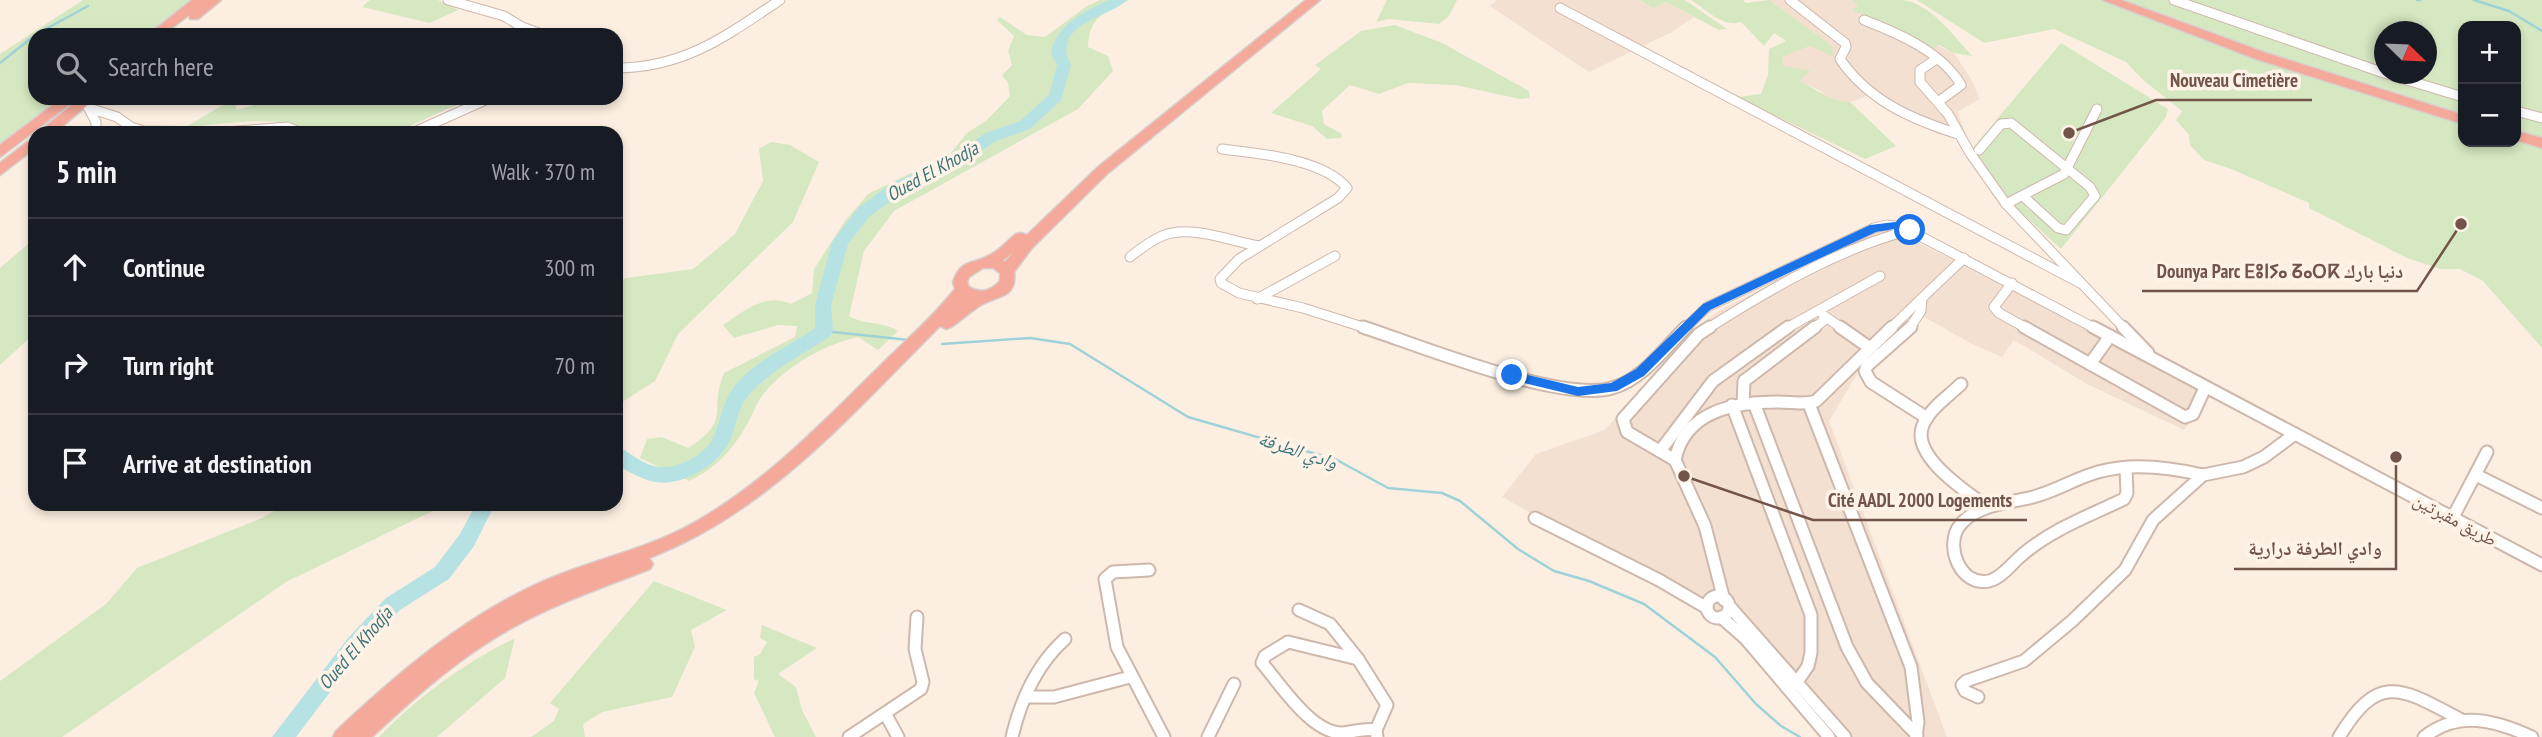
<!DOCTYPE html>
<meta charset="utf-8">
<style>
body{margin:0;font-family:"PT Sans Narrow","Noto Naskh Arabic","Noto Sans Tifinagh",sans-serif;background:#20242c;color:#f1f3f6}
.controls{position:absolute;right:21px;top:21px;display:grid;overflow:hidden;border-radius:14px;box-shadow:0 4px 10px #0003}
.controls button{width:63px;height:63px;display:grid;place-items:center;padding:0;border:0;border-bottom:2px solid #363941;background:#171b24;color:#f1f3f6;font:35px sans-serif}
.compass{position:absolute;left:2374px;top:21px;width:63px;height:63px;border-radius:50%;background:#171b24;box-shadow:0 4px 10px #0003;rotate:113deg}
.stop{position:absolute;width:21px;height:21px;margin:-16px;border:5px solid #1a73e8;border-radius:50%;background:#fff}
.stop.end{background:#1a73e8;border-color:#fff;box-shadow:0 2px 7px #0008}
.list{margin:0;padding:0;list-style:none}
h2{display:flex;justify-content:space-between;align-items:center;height:91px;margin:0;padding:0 28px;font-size:30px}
h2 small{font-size:23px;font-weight:400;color:#9ea1a6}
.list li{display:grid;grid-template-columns:46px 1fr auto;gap:21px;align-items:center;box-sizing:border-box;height:98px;padding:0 28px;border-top:2px solid #363941}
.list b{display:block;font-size:26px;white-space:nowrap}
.list em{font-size:23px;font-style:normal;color:#9ea1a6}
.icon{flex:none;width:38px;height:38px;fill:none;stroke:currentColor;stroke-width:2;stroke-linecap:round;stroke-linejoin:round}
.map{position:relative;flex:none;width:2542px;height:737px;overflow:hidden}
.search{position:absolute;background:#171b24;box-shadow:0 4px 10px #0003;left:28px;top:28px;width:595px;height:77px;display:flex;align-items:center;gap:18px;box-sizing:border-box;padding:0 24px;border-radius:21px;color:#9ea1a6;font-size:26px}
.panel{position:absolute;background:#171b24;box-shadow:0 4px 10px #0003;left:28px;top:126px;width:595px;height:385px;border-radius:21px}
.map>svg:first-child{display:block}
.residential{fill:#f3e0d0}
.green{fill:#d5e8c1;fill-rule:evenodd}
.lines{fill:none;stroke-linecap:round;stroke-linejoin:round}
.stream{stroke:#9ed2d6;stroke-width:2.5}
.river{fill:#b7e2e4;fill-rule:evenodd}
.minor-far1-casing{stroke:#ceb8ac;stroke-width:11}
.minor-casing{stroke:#ceb8ac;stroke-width:15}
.highway-casing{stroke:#d8cfcc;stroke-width:3}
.minor-far1{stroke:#fff;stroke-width:9}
.minor{stroke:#fff;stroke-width:11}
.highway{fill:#f5a99a;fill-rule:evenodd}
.route{fill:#1a73e8}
.labels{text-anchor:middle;stroke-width:7;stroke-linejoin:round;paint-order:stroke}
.street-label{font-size:18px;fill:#725449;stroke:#fff3e8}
.water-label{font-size:19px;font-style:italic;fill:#3d7478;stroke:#fff3e8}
.leader{fill:none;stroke:#725449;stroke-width:2.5}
.callout-dot{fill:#725449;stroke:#fff3e8;stroke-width:2.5}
.callout-label{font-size:19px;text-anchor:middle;font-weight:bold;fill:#725449;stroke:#fff3e8;stroke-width:7;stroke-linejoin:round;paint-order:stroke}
</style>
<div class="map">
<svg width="2542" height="737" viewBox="0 0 2542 737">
<rect width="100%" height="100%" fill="#fcefe2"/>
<g class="residential">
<polygon points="1497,0 1638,0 1653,8 1666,2 1694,17 1672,32 1589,72 1490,6"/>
<polygon points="1769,0 1852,0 1858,5 1854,9 1954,53 1971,79 1980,99 1957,112 1966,134 1939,135 1867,96 1850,102 1834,102 1819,90 1798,81 1810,71 1784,66 1781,57 1810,46 1832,47"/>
<polygon points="1892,229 2212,394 2184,430 2087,384 2014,340 2002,357 1970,343 1928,319 1908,313 1866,359 1829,421 1947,737 1822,737 1725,628 1685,599 1502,497 1536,454 1605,430 1694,328 1722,309 1875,231"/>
</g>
<g class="green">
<polygon points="83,0 200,0 154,35 35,35 35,98 71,98 0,149 0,54"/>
<polygon points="370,0 438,0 458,10 430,23 362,7"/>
<path d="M1100,0H1129C1104,13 1089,16 1088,47L1108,56L1113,71L1078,109L894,211L864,251L849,316C867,326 880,320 898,331L878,350L858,337C824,345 788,365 765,392C758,400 754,411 749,421C734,448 717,468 689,481L640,458L647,439L662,437L688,448C733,420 708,411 724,373L795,337L797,326L778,325L734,338L723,325C744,311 766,292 791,304L812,293L814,269L845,221L868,194L950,154L967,133L987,120L1010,96L1008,83L1002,75L1012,65L1008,51L1014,36L997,20L1000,17L1027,35L1045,37L1087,6Z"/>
<polygon points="1387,0 1457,0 1449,16 1439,24 1389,19 1376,22"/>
<polygon points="1639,0 1685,0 1727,29 1719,30 1666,2 1653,8"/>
<path d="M1691,0H1743L1746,3L1769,0L1832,46L1834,57L1810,46L1782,57L1784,66L1811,71L1799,81C1817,89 1830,102 1850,102L1896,146L1865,159L1737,97L1761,94L1768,75L1769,49L1786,41L1774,33L1764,46L1741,22C1723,28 1707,10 1691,0Z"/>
<path d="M1852,0C1868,0 1886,0 1903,0C1931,4 1954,36 1972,56L1954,53L1939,45L1928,51L1853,10L1858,5Z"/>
<path d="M1917,0H2542V348L2483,281L2460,269H2440L2407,258L2309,208V203L2231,169L2204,160L2190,145L2189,135L2176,120L2182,111L2142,79L2126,62L2054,29L1984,43ZM2463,26H2516V142H2463ZM2384,32H2426V74H2384Z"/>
<polygon points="1395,25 1442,43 1529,91 1530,98 1520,99 1455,85 1408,83 1379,94 1350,85 1322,111 1324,124 1342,134 1341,138 1327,139 1312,126 1271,113 1321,69 1315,65 1361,31"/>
<polygon points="2061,43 2168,109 2166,117 2061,249 2003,196 1971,150"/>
<path d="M234,98L237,110L277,98H452L456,105L395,133H312C286,112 220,125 186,127Z"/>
<polygon points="771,142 790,145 819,162 793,222 678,334 655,381 616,406 616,283 626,278 693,269 735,234 763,181 759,149"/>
<polygon points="35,238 35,307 32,310 35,311 35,333 0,365 0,268"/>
<polygon points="286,504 447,504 286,582 62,737 0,737 0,681 106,604 137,568 262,518"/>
<polygon points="654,581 727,610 691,630 695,647 672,697 602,712 583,724 585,737 531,737 554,721 559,709 550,703"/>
<polygon points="762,625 817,648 778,674 796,687 802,710 816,737 775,737 754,693 759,681 754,679 754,657 760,654 767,642 760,638"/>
<path d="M515,638L505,678L437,737H379C417,697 466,662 515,638Z"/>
</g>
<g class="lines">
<g class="stream">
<polyline points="2417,0 2420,0"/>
<polyline points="2474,0 2509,11 2542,31"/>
<polyline points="35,35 88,6"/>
<polyline points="0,63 35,35"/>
<polyline points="824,331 909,340"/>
<polyline points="942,344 1030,338 1070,344 1188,417 1337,460 1388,488 1442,493 1460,501 1518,549 1554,571 1589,581 1644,604 1715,657 1756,704 1781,726 1800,737"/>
</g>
<g class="river">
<path d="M1109,0H1127C1107,19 1050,24 1071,65L1061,100L1030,129L996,141L954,169L904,191L870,216L848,244L831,305L833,331L830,336C803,355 770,370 748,396C737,408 737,426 730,440C719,465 682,487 655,482C641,479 628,472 616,464V446C629,451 640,463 654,466C673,472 705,456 713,438C721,421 722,403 733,388C754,361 788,347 815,328V305L832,242L858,208L892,183L944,161L986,133L1020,121L1049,95L1057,65L1051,53C1057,24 1083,12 1109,0Z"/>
<polygon points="476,504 495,504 474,546 449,579 400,610 362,650 296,737 272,737 348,638 386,598 435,567 460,534"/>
</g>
<g class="minor-far1-casing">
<g id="minor-far1">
<polyline points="448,0 504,16 522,27 544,35"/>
<path d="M1790,0L1845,43L1846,47L1840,59C1869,101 1911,119 1958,134"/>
<polyline points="2174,0 2384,73"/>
<polyline points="1560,8 2080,283"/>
<path d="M1864,20C1898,33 1942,52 1961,85L1938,102"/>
<polyline points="1935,60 1920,70 1920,82 1948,114 1970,153 2006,204 2125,329"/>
<path d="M616,68C684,68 726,36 780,0"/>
<polyline points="2387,74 2463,97"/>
<polyline points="88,107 96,122 96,133"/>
<polyline points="89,108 117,117 131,127 143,131 226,132 287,127 302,133"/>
<polyline points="2516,111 2542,118"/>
<polyline points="412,133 490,98"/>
<path d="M1222,149C1257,153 1324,159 1347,188L1338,198L1239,259L1220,279L1221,283L1239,293L1303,308L1369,329"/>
<polyline points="1979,150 2001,124 2011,123 2090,187 2095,196 2066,230 2058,228 2023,196"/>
<polyline points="2006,204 2064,174 2097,109"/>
<path d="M1130,257C1140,249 1150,241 1162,236C1190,224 1230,241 1259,246"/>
<polyline points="2012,283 1994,307 1999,313 2028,329"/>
<polyline points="1257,299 1335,256"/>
<polyline points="1823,315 1843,329"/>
<polyline points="1684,329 1707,307 1874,228 1887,225 1903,227 2096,329"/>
<path d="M1707,329C1770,289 1838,249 1910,230"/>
<polyline points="1785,329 1880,276"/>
<polyline points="1813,329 1827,318"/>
<polyline points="1890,329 1922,298"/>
<polyline points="1909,329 1921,311 1922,298 1964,258"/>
</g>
</g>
<g class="minor-casing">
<g id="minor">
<path d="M1363,327C1418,345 1561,403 1612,388C1642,380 1665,348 1686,327"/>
<polyline points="1840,327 1870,348"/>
<polyline points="1911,327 1867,366 1865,371 1871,382 1927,418"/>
<polyline points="2024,327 2185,417 2193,414 2205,388"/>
<polyline points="2093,327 2542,565"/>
<polyline points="2123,327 2148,353"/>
<polyline points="2090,364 2110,336"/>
<path d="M1961,384C1949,396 1930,408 1923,425C1910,456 1966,491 1987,507"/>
<polyline points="1754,403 1847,647 1867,683 1917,735"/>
<polyline points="1743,404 1744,381 1815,327"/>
<polyline points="1809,404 1911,667 1918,722 1916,737"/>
<polyline points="1732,405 1811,615 1811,653 1808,666 1797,682"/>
<polyline points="1660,451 1713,381 1788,327"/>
<polyline points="1675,460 1627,432 1623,419 1699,334 1710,327"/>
<path d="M2126,469L2127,493L2124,499C2089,516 2052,529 2022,555C2012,563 2002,578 1989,581C1960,587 1944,545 1960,525C1977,504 2010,503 2033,497C2056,491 2076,478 2098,472C2132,462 2169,467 2203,475"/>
<polyline points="2476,475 2542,508"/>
<polyline points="1535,518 1659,580 1707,608"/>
<polyline points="2452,519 2487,452"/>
<polyline points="1149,570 1113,572 1105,579 1117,647 1164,737"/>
<circle cx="1718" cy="607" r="11"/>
<path d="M1724,600L1705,526L1675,460C1685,410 1736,402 1778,402C1791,402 1804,405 1816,401L1892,327"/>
<polyline points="1730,607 1845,737"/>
<polyline points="1299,610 1330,624 1358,659 1387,705 1376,730"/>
<polyline points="1721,617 1745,638 1829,737"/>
<path d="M1358,659L1288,642L1265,656L1262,663C1281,685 1312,734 1343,733C1355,732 1363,728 1376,730L1377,737"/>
<polyline points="1026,697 1054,697 1130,677"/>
<polyline points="1978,697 1965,691 1962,685 1966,681 2024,661 2072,621 2125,570 2153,520 2203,475 2243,467 2264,457 2295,434"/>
<polyline points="886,715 898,737"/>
<polyline points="849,737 921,689 923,682 915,649 917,617"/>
<path d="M1012,737C1021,699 1036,665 1065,639"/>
<polyline points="1208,737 1234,684"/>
<path d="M2339,737C2379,671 2401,688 2460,719"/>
<path d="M2424,737C2459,710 2495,720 2532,737"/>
</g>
</g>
<g class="highway-casing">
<g id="highway">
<polygon points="192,0 221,0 198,19 190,19 189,15 162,35 148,35"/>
<path d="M1306,0H1320L1108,173L1032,248L1014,272C1017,297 1000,295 983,304C972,310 962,320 951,327L946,329L940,326C853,413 767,513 649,558L653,564L650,569C607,586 562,601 521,623C465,652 418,694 372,737H333L336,731C397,674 461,619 537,584C587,561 642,551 690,525C763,485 822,423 881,365C906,340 933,317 955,289L953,282C961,259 971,265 988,256C998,252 1007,241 1016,234L1021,233L1027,235L1098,167ZM1013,253L1005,262L1003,260ZM983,268H993L1000,273V281C991,291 981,294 969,287L967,282L969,277Z"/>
<polygon points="2103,0 2121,0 2266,53 2463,115 2463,124 2256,59"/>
<polygon points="62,98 78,98 0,157 0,145"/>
<polygon points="80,98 96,98 54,133 38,133"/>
<polygon points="2516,131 2542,138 2542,148 2516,140"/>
<polygon points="35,136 35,148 0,175 0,163"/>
</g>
</g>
<use href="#minor-far1" class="minor-far1"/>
<use href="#minor" class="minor"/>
<use href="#highway" class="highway"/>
</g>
<polygon class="route" points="1895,222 1916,230 1910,234 1895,229 1876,232 1710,310 1644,376 1617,391 1578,396 1512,380 1506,375 1512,371 1578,387 1611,383 1636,369 1703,304 1870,225"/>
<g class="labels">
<g class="street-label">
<text transform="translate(2455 520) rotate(28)" y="6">طريق مقبرتين</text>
</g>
<g class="water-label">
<text transform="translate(932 171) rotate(-29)" y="7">Oued El Khodja</text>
<text transform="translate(1298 450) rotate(18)" y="7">وادي الطرفة</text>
<text transform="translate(355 648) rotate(-49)" y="7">Oued El Khodja</text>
</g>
</g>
<path class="leader" d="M2069 133L2156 100H2312M2461 224L2417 291H2142M1684 476L1813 520H2027M2396 457L2396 569H2234"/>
<g class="callout-dot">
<circle cx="2069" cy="133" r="7"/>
<circle cx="2461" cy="224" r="7"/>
<circle cx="1684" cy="476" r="7"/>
<circle cx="2396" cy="457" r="7"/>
</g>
<g class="callout-label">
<text x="2234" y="87">Nouveau Cimetière</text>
<text x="2280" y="278">Dounya Parc ⴹⵓⵏⵢⴰ ⵒⴰⵔⴽ دنيا بارك</text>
<text x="1920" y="507">Cité AADL 2000 Logements</text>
<text x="2315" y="555">وادي الطرفة درارية</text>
</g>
</svg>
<div class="controls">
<button>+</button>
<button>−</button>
</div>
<svg class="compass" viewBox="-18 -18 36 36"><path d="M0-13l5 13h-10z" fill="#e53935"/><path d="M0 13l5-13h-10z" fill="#9ea1a6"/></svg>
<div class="stop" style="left:1910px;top:230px"></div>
<div class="stop end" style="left:1512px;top:375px"></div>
<div class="search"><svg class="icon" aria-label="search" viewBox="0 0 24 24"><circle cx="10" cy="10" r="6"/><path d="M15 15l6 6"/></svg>Search here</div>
<section class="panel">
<h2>5 min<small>Walk · 370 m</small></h2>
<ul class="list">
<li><svg class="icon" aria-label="ahead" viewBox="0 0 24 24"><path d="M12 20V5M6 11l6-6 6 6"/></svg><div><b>Continue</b></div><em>300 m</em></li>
<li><svg class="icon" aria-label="right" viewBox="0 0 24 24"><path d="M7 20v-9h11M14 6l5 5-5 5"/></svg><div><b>Turn right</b></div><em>70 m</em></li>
<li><svg class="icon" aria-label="arrive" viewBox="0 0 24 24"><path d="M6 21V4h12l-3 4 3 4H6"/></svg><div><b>Arrive at destination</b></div></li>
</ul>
</section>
</div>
